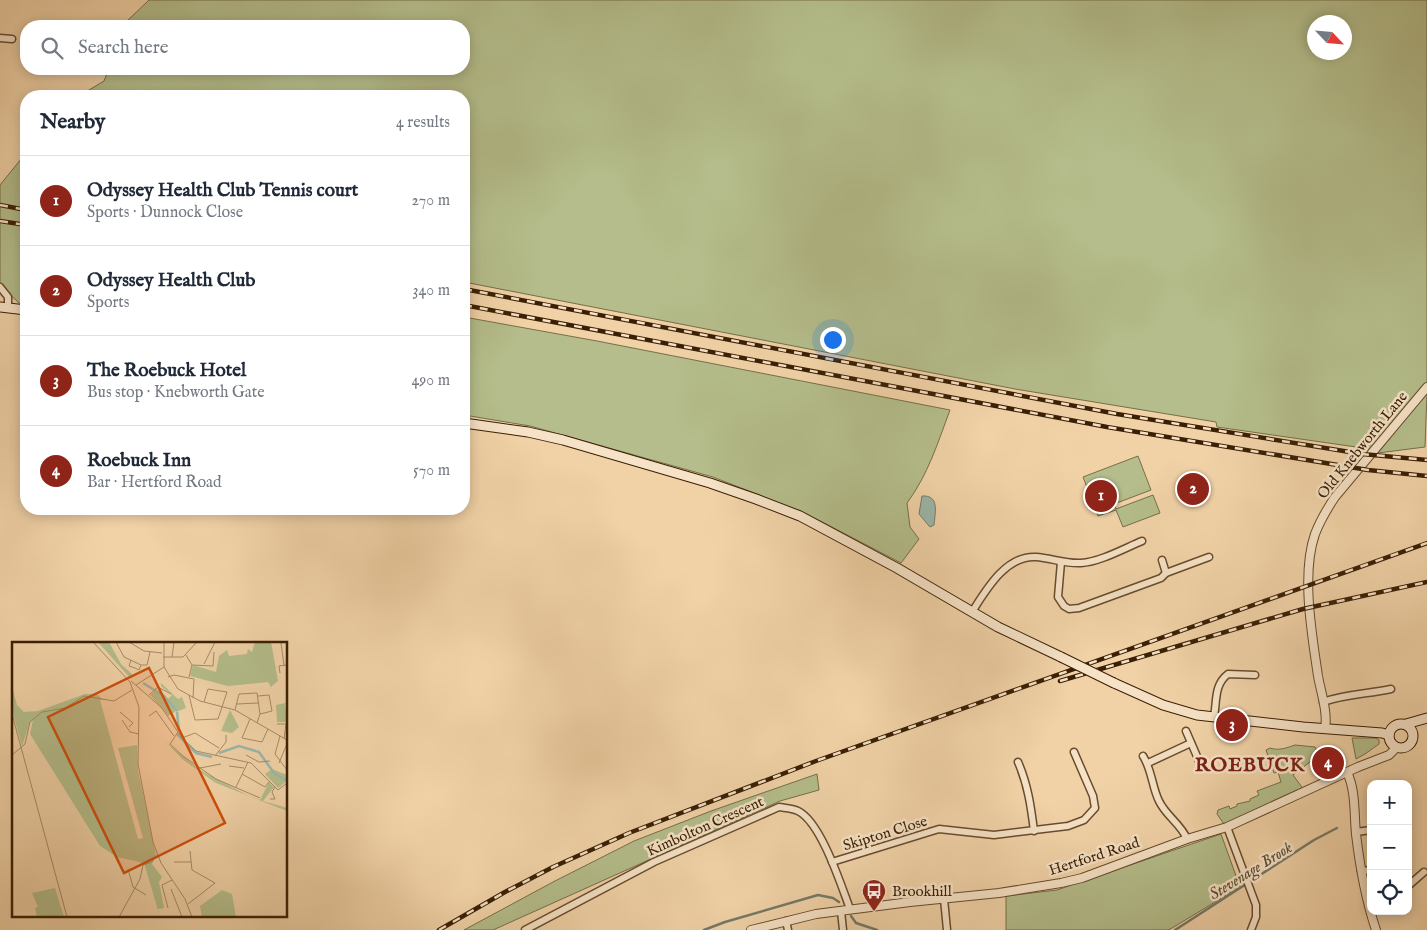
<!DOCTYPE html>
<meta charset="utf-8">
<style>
body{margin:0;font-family:"IM FELL English",serif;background:#f6f6f7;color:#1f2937}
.controls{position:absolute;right:15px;bottom:15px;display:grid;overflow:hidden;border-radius:10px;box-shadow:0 2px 12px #0003}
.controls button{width:45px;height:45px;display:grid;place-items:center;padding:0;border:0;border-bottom:1px solid #e0e1e3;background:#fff;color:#1f2937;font:25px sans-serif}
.compass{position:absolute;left:1307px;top:15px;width:45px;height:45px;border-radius:50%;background:#fff;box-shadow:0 2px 12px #0003;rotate:116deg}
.you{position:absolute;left:832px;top:339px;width:18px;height:18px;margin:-12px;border:4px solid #fff;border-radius:50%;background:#1a73e8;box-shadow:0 0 0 8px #1a73e833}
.badge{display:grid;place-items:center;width:32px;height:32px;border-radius:50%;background:#8f2418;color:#fff;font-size:16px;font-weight:700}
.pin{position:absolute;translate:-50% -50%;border:2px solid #fff;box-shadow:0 1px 5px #0006}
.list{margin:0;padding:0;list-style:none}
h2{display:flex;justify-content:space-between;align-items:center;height:65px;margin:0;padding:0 20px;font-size:21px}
h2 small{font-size:16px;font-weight:400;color:#747a83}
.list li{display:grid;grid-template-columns:32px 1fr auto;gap:15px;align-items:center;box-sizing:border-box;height:90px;padding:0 20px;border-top:1px solid #e0e1e3}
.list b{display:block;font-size:19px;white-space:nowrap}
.list p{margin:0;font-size:16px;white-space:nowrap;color:#747a83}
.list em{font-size:16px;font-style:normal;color:#747a83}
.icon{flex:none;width:28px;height:28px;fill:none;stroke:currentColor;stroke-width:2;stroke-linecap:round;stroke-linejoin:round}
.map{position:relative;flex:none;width:1427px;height:930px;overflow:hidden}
.search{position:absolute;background:#fff;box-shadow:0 2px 12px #0003;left:20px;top:20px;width:450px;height:55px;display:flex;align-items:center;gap:12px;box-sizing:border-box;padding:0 18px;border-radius:20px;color:#747a83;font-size:19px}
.panel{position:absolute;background:#fff;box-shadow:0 2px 12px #0003;left:20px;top:90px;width:450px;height:425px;border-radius:20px}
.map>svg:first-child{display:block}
.green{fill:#b4bd8b;stroke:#776e48;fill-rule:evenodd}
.water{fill:#9bb7ab;stroke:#747a68}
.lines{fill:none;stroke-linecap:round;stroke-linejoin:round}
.stream{stroke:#747a68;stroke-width:2.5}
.minor-casing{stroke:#684c2d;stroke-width:9}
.tertiary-casing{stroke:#684c2d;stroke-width:10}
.secondary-casing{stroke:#3a1f04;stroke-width:11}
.minor{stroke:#f6e2c6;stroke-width:6}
.tertiary{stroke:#f6e2c6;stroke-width:8}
.secondary{stroke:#f6e2c6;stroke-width:9}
.rail-casing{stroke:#3a1f04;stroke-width:4.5}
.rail{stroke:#f6e2c6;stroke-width:2.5;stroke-dasharray:8;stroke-linecap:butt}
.secondary-bridge-casing{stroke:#3a1f04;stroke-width:11;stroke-linecap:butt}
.secondary-bridge{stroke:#f6e2c6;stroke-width:9}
.labels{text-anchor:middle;stroke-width:5;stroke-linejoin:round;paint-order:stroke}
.street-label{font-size:15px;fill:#3a1f04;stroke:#f6e2c6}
.poi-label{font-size:15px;fill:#3a1f04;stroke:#f6e2c6;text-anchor:start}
.water-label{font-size:16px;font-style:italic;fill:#574d36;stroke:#f6e2c6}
.district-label{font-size:20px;font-weight:bold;letter-spacing:1px;fill:#7a1f14;stroke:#f6e2c6}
.inset-river{fill:none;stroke:#9bb7ab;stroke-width:2.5}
.inset-road{fill:none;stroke:#a88a66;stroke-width:1}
.view{fill:#ce500b;fill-opacity:0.15;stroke:#ce500b;stroke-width:2.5}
.inset-edge{fill:none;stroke:#3a1f04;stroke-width:2.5}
</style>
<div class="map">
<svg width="1427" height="930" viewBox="0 0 1427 930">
<rect width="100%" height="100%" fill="#f1d2a7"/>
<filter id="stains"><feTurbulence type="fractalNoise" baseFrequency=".004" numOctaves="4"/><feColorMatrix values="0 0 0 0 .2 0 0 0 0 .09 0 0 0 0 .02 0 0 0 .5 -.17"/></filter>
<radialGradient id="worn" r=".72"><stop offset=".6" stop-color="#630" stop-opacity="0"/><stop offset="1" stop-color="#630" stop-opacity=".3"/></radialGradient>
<g class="green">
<path d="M149,0H1427V382L1358,469L1370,449L1217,427L1216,422L1015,389L464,282V96H79L104,81L109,69H464V26H125L127,21ZM1314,22H1344V52H1314Z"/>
<polygon points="26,153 26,304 19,303 0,285 0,185"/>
<path d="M464,317L597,341L950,410C938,442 928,475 907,503L910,527L919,539L901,563L803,512L713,477L530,426L464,415Z"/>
<polygon points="1427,392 1425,447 1378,453"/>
<polygon points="1138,456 1151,490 1114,504 1116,509 1153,495 1160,513 1123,527 1116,510 1098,516 1083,477"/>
<polygon points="1352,738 1376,738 1379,740 1379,744 1365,754 1356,759"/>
<path d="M1295,745L1315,747L1319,755L1293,775L1304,790L1226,827L1217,814L1218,810L1229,806L1230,809L1237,806V804L1250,801V799L1259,795L1257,791L1281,782L1278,772L1274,773L1266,750L1270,748C1279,751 1286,748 1295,745Z"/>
<polygon points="817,774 819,790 780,801 493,930 464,930 553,882 634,841 711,811"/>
<polygon points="1221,834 1240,887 1172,928 1168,930 1006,930 1006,896 1057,890"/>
</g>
<path class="water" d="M922,496C940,495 935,513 934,525L930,527L919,514Z"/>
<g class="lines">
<g class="stream">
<polyline points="851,916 856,923 877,930"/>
<polyline points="704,930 725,922 818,895 833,898 839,902"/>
<polyline points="1175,930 1314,840 1337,828"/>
</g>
<g class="minor-casing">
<g id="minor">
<polyline points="0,38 12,39"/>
<polyline points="0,287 8,297 8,308"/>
<polyline points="1162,560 1166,573"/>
<polyline points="1061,562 1058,597 1064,606 1069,609 1079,608 1161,578 1166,573 1209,557"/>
<path d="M972,612C986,590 1006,555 1036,557C1051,558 1065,564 1081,563C1100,562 1125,548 1142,541"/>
<path d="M1323,702C1345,694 1368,694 1391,689"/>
<path d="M1214,717C1217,700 1214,685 1228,674L1255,675"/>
<polyline points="1186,731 1199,761"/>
<path d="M1143,756C1152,770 1152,787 1159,801C1166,816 1181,824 1187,839"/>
<path d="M1018,762C1028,785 1031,807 1034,831"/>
<polyline points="1148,763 1191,743"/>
<polyline points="1227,827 1256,905 1256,917 1251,930"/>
<polyline points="1356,832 1371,830"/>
<polyline points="832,862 939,829 994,835 1068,826 1084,820 1095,808 1093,796 1074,752"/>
<polyline points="1361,871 1371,870"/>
<polyline points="1408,886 1424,872"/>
<polyline points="944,899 947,930"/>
<polyline points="841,911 843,930"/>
<polyline points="786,921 788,930"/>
<path d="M525,930L654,862L779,807C785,808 792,808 798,811C821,822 841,885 850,909"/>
</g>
</g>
<g class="tertiary-casing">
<g id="tertiary">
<path d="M1325,729C1328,712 1321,693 1318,676C1312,635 1301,574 1315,534C1320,521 1327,509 1335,497L1427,387"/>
<path d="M1347,772C1356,791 1354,814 1356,834C1360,868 1365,897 1376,930"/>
<polyline points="751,930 816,914 910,902 999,893 1061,883 1082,878 1187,839 1227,827 1358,767 1389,755 1396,748"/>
</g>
</g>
<g class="secondary-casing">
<g id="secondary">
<polyline points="0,307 26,310"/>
<polyline points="464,423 528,432 563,440 710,483 756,499 800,516 897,568 998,627 1061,657"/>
<polyline points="1114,683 1163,705 1197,715 1303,727 1382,733 1389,735"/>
<circle cx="1401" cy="736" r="12"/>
<polyline points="1406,724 1427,718"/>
</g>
</g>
<use href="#minor" class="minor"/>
<use href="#tertiary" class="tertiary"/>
<use href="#secondary" class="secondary"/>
<g class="rail-casing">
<g id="rail">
<polyline points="0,205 26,210"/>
<polyline points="0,221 26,225"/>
<polyline points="464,289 1117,414 1362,454 1427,460"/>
<polyline points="464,305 1107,427 1368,470 1427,476"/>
<polyline points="1060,681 1303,609 1427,582"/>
<polyline points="439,930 505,892 553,867 629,833 816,761 1427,543"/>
</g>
</g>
<use href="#rail" class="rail"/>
<g class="secondary-bridge-casing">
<polyline id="secondary-bridge" points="1061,657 1114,683"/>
</g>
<use href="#secondary-bridge" class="secondary-bridge"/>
</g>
<defs>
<g id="bus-pin" transform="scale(1.25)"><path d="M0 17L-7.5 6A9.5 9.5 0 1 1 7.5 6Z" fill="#8f2418" stroke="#f6e2c6"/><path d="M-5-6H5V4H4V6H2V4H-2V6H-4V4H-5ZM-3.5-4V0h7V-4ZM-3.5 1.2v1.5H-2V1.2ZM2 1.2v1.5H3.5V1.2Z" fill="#fff"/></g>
</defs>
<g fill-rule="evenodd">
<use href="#bus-pin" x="874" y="891"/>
</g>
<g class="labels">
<g class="street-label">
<text transform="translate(1362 445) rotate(-51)" y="5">Old Knebworth Lane</text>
<text transform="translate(705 826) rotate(-24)" y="5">Kimbolton Crescent</text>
<text transform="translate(885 833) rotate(-17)" y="5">Skipton Close</text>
<text transform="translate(1094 856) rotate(-18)" y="5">Hertford Road</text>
</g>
<g class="poi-label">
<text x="892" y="896">Brookhill</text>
</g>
<g class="water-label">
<text transform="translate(1250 870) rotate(-32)" y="6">Stevenage Brook</text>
</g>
<g class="district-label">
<text x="1250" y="771">ROEBUCK</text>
</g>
</g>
<g transform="translate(12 642)">
<rect width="275" height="275" fill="#f1d2a7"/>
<path d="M86,0H97L109,22L120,32L118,36ZM243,0H259L266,39L259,45L256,40L216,44L178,34L181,23L204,30L207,14L215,8L217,14L235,12L236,7L240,10ZM149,41L166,57L170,55L174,66L164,70L163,65V70L156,74L138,53L143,49L156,57L160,53L149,44ZM0,44L5,63L12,70L26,69L73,52H85L91,58H88L126,197L131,196L106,106L125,103L126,128L144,213L140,222L150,235L147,240L152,266L146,267L148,275L132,221L105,215L88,204L18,92L21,78L37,68L18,80L10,104L0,68ZM273,61L275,80H265L264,63ZM218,68L227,85L220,91L209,89ZM154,100L188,128L235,153L248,158L257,140L262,145L251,159L275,166V169L204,141L170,117ZM260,127L275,133V139L266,146L253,132ZM43,246L52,275H25L23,266L26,265L20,251ZM210,248L220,252L224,275H190L188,264Z" fill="#b4bd8b"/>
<path class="inset-river" d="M131,41L152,54L165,69M165,70L167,89M165,92L184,111L200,115M207,111L227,104L247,110L262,131L275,139"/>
<path class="inset-road" d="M81,0L118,40M104,0L112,15L129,23H135L138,10M117,0L132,9L150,11M152,0V25L166,47L188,59L223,68L275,98M269,1L272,23M174,13L180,23L177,35M151,15H171L185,0M160,15L162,0M119,18L117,24L123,26L127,28L129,23M192,22L203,0M180,23L201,24L202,10M268,31L267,24L275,23M156,35L162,33L182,37L181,56M119,39L150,66L170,96L184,109L239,121L266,148L275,141M118,40L127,65L126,122L141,200L149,221L173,257L180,275M124,43L152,25M137,53L146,45L159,52M177,53L183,78L206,77L215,50L196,47L192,60M246,54L257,53L260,69L248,72M225,62L246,61M223,68L227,52L245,51L248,72L245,81M108,70L121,81L117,85M0,72L55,275M137,74L144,69L162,94M238,77L230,96L250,100L256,87M110,78L118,90L127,92M265,82H274L272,97M166,90L158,102L171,114L204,137L248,156M268,94L263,112L275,128M170,96L183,91L207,106M0,113L13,102L18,80L30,70L53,66L72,54L102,59L120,48M234,113L247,120L258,119M203,114L214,100V93M267,121L274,104M217,124L232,126M188,126L209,122M230,132L253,145L257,140M224,145L236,120M258,157H263L260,150L263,145M162,220H179M116,227L121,245L134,253M159,247L170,275M176,262L203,241L180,228L178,209M156,266L150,243L160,238M107,275L128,237L131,223L140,220L145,213"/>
<path class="view" d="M137,26L213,181L112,231L36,75Z"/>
<rect width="275" height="275" class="inset-edge"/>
</g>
<rect width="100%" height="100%" filter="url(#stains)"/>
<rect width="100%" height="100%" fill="url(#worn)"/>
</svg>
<div class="controls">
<button>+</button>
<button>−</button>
<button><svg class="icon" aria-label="locate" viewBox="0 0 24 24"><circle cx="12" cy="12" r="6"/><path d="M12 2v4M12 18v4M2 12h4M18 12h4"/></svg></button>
</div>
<svg class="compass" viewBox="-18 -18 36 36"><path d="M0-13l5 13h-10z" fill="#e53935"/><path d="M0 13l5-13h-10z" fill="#747a83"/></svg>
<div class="you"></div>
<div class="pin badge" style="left:1101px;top:496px">1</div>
<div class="pin badge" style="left:1193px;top:489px">2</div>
<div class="pin badge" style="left:1232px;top:725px">3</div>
<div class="pin badge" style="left:1328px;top:763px">4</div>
<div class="search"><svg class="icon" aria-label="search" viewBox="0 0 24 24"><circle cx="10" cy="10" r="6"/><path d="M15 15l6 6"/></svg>Search here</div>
<section class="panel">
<h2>Nearby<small>4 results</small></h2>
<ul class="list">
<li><span class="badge">1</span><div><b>Odyssey Health Club Tennis court</b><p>Sports · Dunnock Close</p></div><em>270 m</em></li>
<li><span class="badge">2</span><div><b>Odyssey Health Club</b><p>Sports</p></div><em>340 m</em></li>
<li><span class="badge">3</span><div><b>The Roebuck Hotel</b><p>Bus stop · Knebworth Gate</p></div><em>490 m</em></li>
<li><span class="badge">4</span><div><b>Roebuck Inn</b><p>Bar · Hertford Road</p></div><em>570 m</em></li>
</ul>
</section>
</div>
